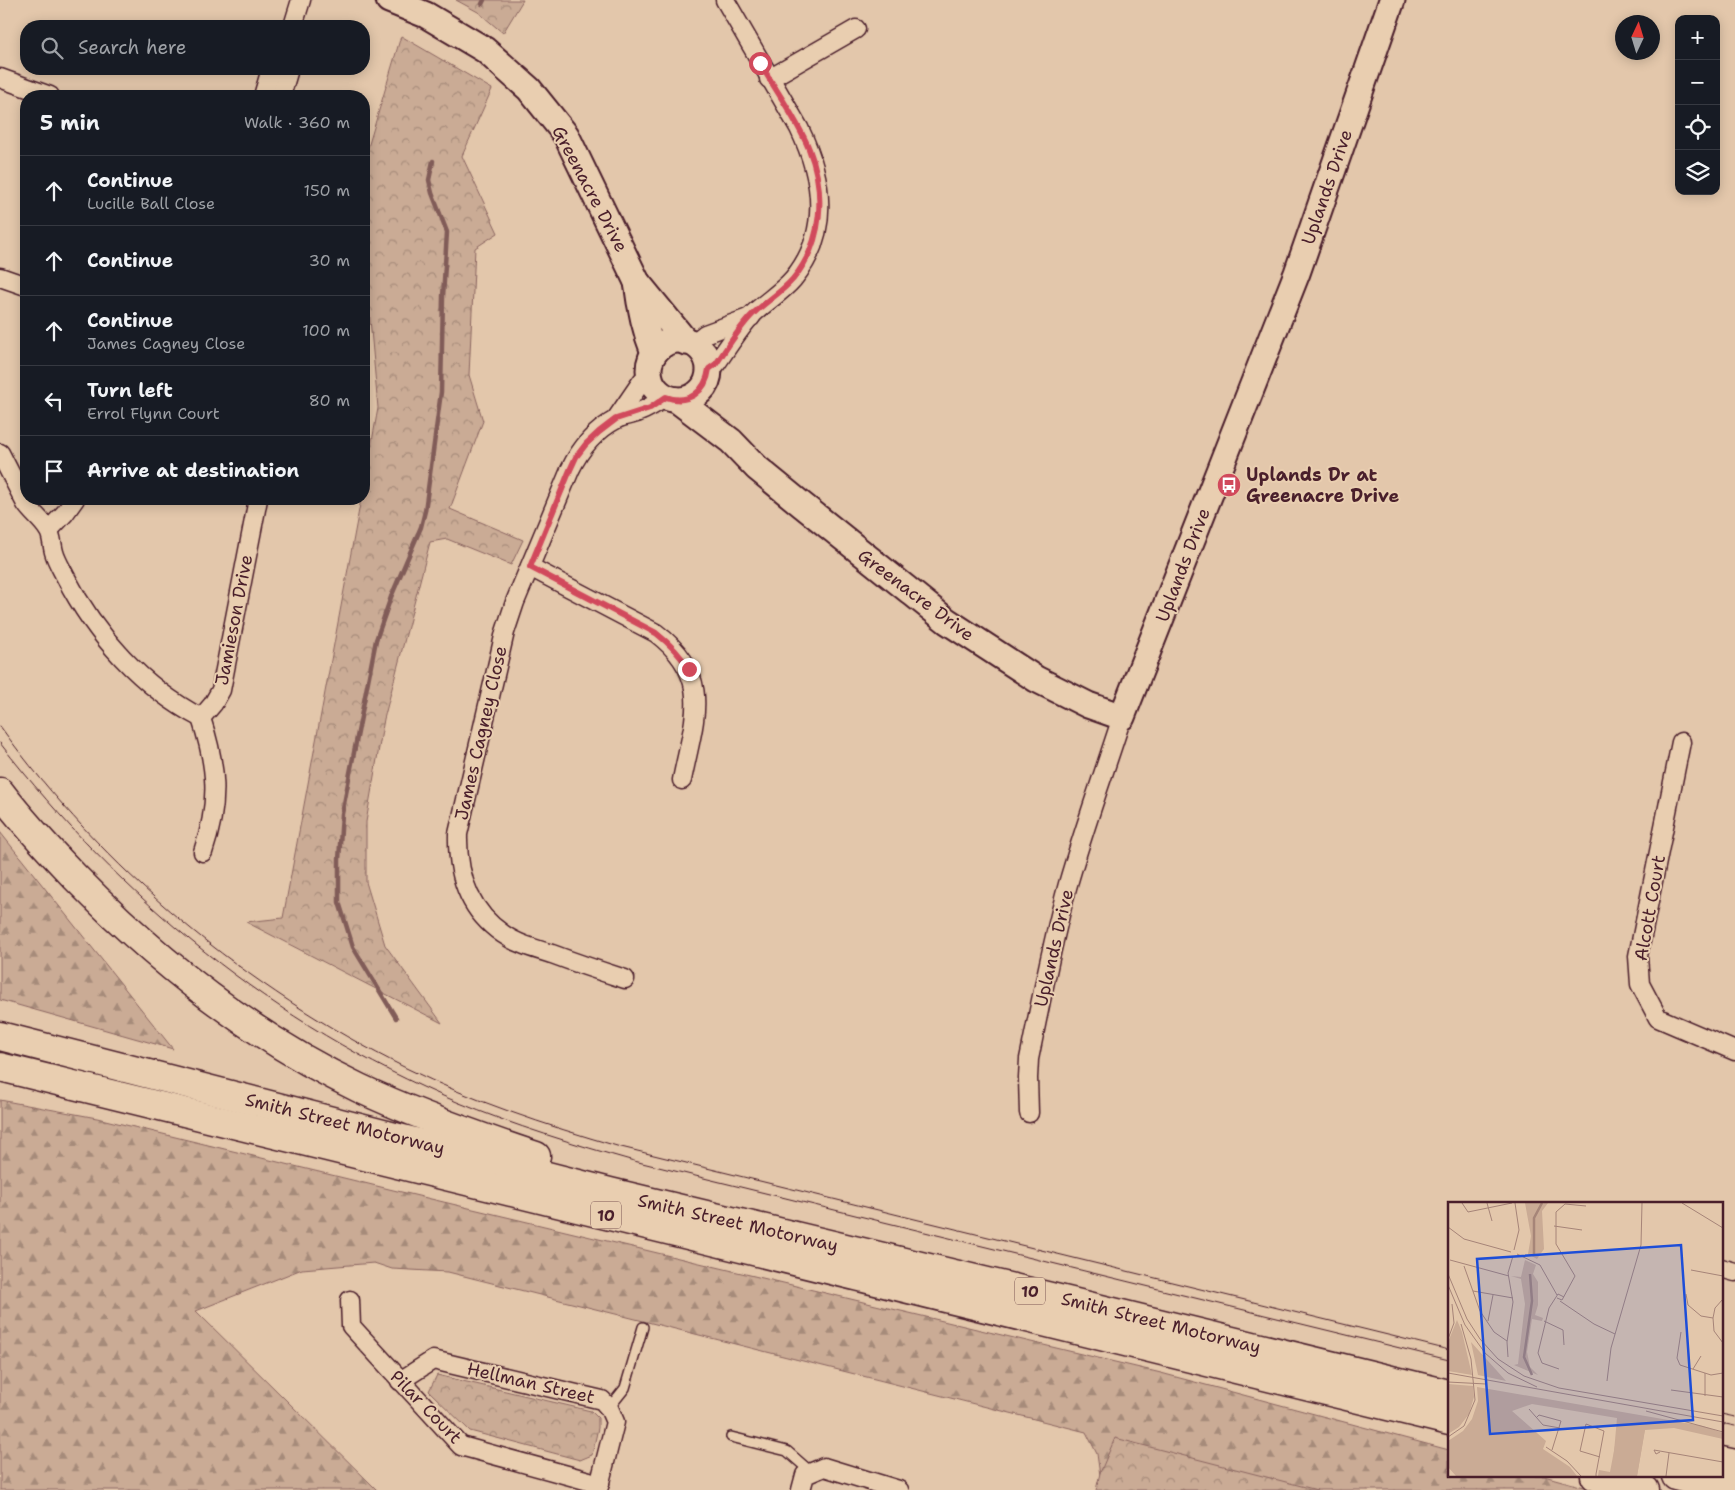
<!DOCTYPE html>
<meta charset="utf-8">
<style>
body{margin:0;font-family:"Shantell Sans",sans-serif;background:#20242c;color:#f1f3f6}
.controls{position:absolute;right:15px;top:15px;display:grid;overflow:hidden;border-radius:10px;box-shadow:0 2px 12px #0003}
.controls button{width:45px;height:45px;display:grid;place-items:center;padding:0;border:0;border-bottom:1px solid #363941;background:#171b24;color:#f1f3f6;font:25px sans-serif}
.compass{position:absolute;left:1615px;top:15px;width:45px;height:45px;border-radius:50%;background:#171b24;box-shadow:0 2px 12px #0003;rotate:4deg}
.stop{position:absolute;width:15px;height:15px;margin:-11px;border:4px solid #d1495b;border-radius:50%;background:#fff}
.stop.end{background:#d1495b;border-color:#fff;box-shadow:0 1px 5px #0008}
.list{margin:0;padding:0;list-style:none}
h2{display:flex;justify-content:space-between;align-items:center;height:65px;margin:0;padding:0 20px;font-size:21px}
h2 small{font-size:16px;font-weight:400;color:#9ea1a6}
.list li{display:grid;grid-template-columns:32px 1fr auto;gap:15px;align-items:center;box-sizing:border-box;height:70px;padding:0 20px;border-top:1px solid #363941}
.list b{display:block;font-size:19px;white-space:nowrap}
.list p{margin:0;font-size:16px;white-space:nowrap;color:#9ea1a6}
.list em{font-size:16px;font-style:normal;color:#9ea1a6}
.icon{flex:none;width:28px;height:28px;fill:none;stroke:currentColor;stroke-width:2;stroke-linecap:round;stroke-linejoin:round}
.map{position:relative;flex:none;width:1735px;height:1490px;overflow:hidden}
.search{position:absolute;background:#171b24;box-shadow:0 2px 12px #0003;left:20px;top:20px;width:350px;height:55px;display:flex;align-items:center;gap:12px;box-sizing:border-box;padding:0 18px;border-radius:20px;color:#9ea1a6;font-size:19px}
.panel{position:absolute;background:#171b24;box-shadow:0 2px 12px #0003;left:20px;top:90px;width:350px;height:415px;border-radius:20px}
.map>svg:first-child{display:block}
.forest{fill:url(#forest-firs);stroke:#8a6560}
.park{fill:url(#park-crowns);stroke:#8a6560}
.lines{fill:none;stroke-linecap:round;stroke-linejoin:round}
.stream{stroke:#815c59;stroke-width:4.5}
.lane-casing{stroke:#4a1f2b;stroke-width:12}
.street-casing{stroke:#4a1f2b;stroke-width:21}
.secondary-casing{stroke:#4a1f2b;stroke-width:29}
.highway-casing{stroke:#4a1f2b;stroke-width:31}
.lane{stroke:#e9ceb0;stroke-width:9}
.street{stroke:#e9ceb0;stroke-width:18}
.secondary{stroke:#e9ceb0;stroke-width:25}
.highway{stroke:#e9ceb0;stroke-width:28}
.tram{stroke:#4a1f2b;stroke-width:1}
.route{stroke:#d1495b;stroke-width:6}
.labels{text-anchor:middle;stroke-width:4;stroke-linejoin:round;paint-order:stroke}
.shield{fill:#e9ceb0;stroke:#7a5453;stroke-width:1}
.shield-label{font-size:16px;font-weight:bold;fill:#4a1f2b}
.street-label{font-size:18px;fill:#4a1f2b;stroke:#e9ceb0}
.poi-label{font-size:18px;font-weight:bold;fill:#4a1f2b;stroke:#e9ceb0;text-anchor:start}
.inset-river{fill:none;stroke:#a68578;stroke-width:2.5}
.inset-road{fill:none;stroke:#a68478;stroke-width:1}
.view{fill:#1d4ed8;fill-opacity:0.15;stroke:#1d4ed8;stroke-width:2.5}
.inset-edge{fill:none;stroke:#4a1f2b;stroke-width:2.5}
</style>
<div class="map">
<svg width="1735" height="1490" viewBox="0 0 1735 1490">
<defs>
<pattern id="forest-firs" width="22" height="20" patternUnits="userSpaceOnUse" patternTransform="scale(1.25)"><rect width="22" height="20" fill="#caab95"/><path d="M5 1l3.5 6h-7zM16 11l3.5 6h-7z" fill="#a68b7a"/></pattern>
<pattern id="park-crowns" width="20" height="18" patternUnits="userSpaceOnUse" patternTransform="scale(1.25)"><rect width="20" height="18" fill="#caab95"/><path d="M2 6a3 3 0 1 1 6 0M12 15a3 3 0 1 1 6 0" fill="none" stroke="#a68b7a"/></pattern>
</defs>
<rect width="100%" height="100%" fill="#e3c7ab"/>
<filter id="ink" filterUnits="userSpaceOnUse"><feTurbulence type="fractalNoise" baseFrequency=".02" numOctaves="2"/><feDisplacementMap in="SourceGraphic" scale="10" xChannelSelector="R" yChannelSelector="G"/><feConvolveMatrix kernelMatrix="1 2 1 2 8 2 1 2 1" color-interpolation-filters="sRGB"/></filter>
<g filter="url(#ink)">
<g class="forest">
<polygon points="0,832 173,1049 0,1000"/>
<polygon points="0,1100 97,1118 389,1189 1161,1373 1449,1450 1449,1476 1544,1476 1595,1490 1102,1490 1097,1454 1086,1432 448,1272 392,1269 374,1263 302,1269 196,1311 377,1490 0,1490"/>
</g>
<g class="park">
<polygon points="456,0 523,0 503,33 478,12"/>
<polygon points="401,36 492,89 462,156 498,233 475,248 469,375 483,421 450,509 523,540 511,565 447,539 430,542 384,719 366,822 366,882 385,945 442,1023 246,922 283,918 361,499 364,499 364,486 378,408 364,252 364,161"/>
<polygon points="437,1375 591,1411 598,1418 598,1428 592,1455 580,1460 470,1431 429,1391"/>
<polygon points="1115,1438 1317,1490 1096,1490 1100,1473"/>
</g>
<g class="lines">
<g class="stream">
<polyline points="482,4 484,0"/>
<polyline points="396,1018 353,947 339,902 339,860 342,814 376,640 391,597 421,527 425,511 441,392 443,297 447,232 432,193 429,180 433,161"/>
</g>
<g class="lane-casing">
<g id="lane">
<polyline points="609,1408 625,1388 643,1327"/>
<polyline points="731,1437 787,1451 811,1472"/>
</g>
</g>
<g class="street-casing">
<g id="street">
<polyline points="293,26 301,0"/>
<polyline points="0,78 50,96"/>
<polyline points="769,79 856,29"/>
<polyline points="263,96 271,69"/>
<polyline points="281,96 289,69"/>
<polyline points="0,277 26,286"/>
<polyline points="693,344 705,334 751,317"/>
<path d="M709,369L716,364C727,348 738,331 750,317C763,303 780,294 793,279C831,233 823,178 799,128L725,0"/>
<polyline points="616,419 642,381 649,375"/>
<path d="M0,453L26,504C32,513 43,521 48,530C52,535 52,545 54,552C56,560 61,568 65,576C95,635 142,687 201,718"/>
<polyline points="49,530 65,513 75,499"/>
<path d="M530,567L656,633C714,677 694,719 682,780"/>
<polyline points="1681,742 1638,956 1640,984 1658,1018 1735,1051"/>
<path d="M203,852C220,802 217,767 201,718L213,704L221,690L258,499"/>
<path d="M625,979C600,971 576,963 552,954C535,949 517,944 503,934C468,910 457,874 458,834L505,632L515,602L570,470C580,449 596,430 617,419C623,416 632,415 639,412C649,408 657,403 666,397"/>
<path d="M1029,1113L1028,1078L1029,1059C1041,1001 1052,942 1068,884C1084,828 1104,773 1122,717"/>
<polyline points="1721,1268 1735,1272"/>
<polyline points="350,1300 351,1326 461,1446 600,1484"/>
<polyline points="400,1381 433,1360 602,1400 609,1408 615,1422 598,1490"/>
<polyline points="801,1490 805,1475 824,1467 899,1490"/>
</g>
</g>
<g class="secondary-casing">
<g id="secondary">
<polyline points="389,0 426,15 485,50 529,89 566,135 637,282 686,342"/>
<path d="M637,282C640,307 645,330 654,353"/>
<circle cx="679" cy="370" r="30"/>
<polyline points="677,400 731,441 757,468 801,504 947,621 1036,679 1088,705 1122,717 1297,273 1392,0"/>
</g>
</g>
<g class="highway-casing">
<g id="highway">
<path d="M0,792C23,822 49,850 75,877C158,962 252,1037 359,1088C416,1115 476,1136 536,1156"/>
<polyline points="0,1036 610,1192 1093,1307 1449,1394"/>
<polyline points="0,1067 1449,1421"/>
<polyline points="1721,1461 1735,1464"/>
<polyline points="1595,1476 1645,1490"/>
<polyline points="1676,1476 1732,1490"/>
</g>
</g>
<use href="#lane" class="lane"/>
<use href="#street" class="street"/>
<use href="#secondary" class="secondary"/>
<use href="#highway" class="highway"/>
<g class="tram">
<path d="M0,726C104,870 246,989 406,1068C473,1101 545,1125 617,1146L1449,1350"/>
<path d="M0,743C121,899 274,1025 457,1102C515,1126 574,1144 634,1161L1449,1360"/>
<polyline points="1721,1414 1735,1417"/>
<polyline points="1721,1423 1735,1426"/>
</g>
</g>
</g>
<g class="lines" filter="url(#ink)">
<path class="route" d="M689,669C680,654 670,644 656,633L530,567L570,470L576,457L586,444L599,432L616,419L650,408L666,397C688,405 706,392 709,369L716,364C727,348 737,331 750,317C763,303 780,294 793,279C823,243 826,192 809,149C797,119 776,91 760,63"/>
</g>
<defs>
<g id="bus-disc" transform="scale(1.25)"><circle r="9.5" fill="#d1495b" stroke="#e9ceb0"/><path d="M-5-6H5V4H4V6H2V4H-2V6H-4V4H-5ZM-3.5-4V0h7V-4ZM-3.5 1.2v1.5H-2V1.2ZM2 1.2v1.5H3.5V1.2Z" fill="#fff"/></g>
</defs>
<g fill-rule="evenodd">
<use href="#bus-disc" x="1229" y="485"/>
</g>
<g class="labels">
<g class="shield">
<rect x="591" y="1201.5" width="30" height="27" rx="4"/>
<rect x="1015" y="1277.5" width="30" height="27" rx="4"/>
</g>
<g class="shield-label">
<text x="606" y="1221">10</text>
<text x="1030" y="1297">10</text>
</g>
<g class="street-label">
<text transform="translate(1327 187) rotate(-71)" y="6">Uplands Drive</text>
<text transform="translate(590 189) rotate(62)" y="6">Greenacre Drive</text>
<text transform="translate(1183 565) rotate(-69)" y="6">Uplands Drive</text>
<text transform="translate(916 595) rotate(37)" y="6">Greenacre Drive</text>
<text transform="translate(234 620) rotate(-79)" y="6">Jamieson Drive</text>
<text transform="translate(481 733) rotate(-77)" y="6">James Cagney Close</text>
<text transform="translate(1650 908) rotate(-80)" y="6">Alcott Court</text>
<text transform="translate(1054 948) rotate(-77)" y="6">Uplands Drive</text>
<text transform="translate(345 1124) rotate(14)" y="6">Smith Street Motorway</text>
<text transform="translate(738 1223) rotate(13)" y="6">Smith Street Motorway</text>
<text transform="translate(1161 1323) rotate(14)" y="6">Smith Street Motorway</text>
<text transform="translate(531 1383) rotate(13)" y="6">Hellman Street</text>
<text transform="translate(426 1407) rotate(46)" y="6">Pilar Court</text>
</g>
<g class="poi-label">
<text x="1246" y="481">Uplands Dr at<tspan x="1246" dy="21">Greenacre Drive</tspan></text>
</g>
</g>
<g transform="translate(1448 1202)">
<rect width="275" height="275" fill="#e3c7ab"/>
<path d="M9,118L14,130L24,173L0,169V140ZM23,140L58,179L30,173ZM0,182L25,184L26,195L21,212L11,225L0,232ZM29,185L255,224L275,231V237L226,226L197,228L189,274L164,272L169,216L84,202L64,209L98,239L95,247L122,265L129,274H8L0,265V239L15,229L24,217L30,199Z" fill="#caab95"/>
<path d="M77,1H100L94,9L96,47L89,57L80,52L83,34ZM77,58L88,63L85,72L90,80V103L87,113L95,116L94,119L84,117L79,150L82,165L90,173L66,163L70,162L77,102L73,77L63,74L73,75ZM172,217L198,221L189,274H150L151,268L162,270Z" fill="#caab95"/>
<path class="inset-river" d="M86,54V16L94,1M82,72L84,99L76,155L84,173"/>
<path class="inset-road" d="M14,1L20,10L64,1M39,1L44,19M234,1L275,26M106,24L134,28M0,25L16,37L63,50M66,48L71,28L67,1M69,52L92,63L109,93M2,58L61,74M16,64L32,109L46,130L59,139M243,68L275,74M0,72L19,117L32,137L50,157L76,174L111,186L275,214M0,83L17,123L37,151L60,171L89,185M25,89L65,96M238,92L240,103L253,114L265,116M109,96L114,98L127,74L108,42V10L117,2L138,4M275,97L267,106L265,116L266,129L275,141M112,99L146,122L167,132M40,119L45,93M96,119L115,128L116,143M233,130L229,156L232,163L263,173L275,171M0,137L6,121L4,102M60,155L59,140L65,100L60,71L65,54M111,167L94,161L90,151L101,106L110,92L116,95M245,167L253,154M0,171L275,220M257,171V194M159,179L163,146L193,43L194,1M0,180L38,182M223,188L275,195M81,207L95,223L112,226M198,209L275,230M88,216L91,213L113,219L104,248M0,235L16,224L27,198L23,157L13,122M98,245L119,259L133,274M212,250L208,252L206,248L275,260M148,274V272L156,229L138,222L132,249L152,255M218,274L221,251"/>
<path class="view" d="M233,43L245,218L42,232L29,57Z"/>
<rect width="275" height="275" class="inset-edge"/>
</g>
</svg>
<div class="controls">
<button>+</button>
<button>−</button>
<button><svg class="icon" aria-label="locate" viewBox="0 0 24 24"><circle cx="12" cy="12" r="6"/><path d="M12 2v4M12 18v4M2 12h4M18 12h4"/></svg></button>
<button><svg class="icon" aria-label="layers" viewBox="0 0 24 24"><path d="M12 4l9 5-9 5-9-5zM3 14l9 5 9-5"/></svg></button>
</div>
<svg class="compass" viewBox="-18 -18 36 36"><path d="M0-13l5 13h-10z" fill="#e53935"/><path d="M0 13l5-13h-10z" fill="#9ea1a6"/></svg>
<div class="stop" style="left:760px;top:63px"></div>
<div class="stop end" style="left:689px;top:669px"></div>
<div class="search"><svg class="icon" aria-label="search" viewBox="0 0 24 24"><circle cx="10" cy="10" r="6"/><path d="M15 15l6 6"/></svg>Search here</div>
<section class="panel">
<h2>5 min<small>Walk · 360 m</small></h2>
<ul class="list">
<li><svg class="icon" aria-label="ahead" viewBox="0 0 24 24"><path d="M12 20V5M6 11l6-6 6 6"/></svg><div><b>Continue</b><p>Lucille Ball Close</p></div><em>150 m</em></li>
<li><svg class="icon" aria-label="ahead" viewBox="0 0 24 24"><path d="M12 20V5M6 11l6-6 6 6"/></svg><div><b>Continue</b></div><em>30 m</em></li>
<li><svg class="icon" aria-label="ahead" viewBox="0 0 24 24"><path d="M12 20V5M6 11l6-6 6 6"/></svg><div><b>Continue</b><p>James Cagney Close</p></div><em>100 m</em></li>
<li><svg class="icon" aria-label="left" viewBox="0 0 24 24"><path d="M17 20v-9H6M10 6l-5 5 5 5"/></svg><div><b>Turn left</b><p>Errol Flynn Court</p></div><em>80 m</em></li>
<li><svg class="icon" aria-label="arrive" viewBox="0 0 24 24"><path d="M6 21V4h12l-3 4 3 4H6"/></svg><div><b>Arrive at destination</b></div></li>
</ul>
</section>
</div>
